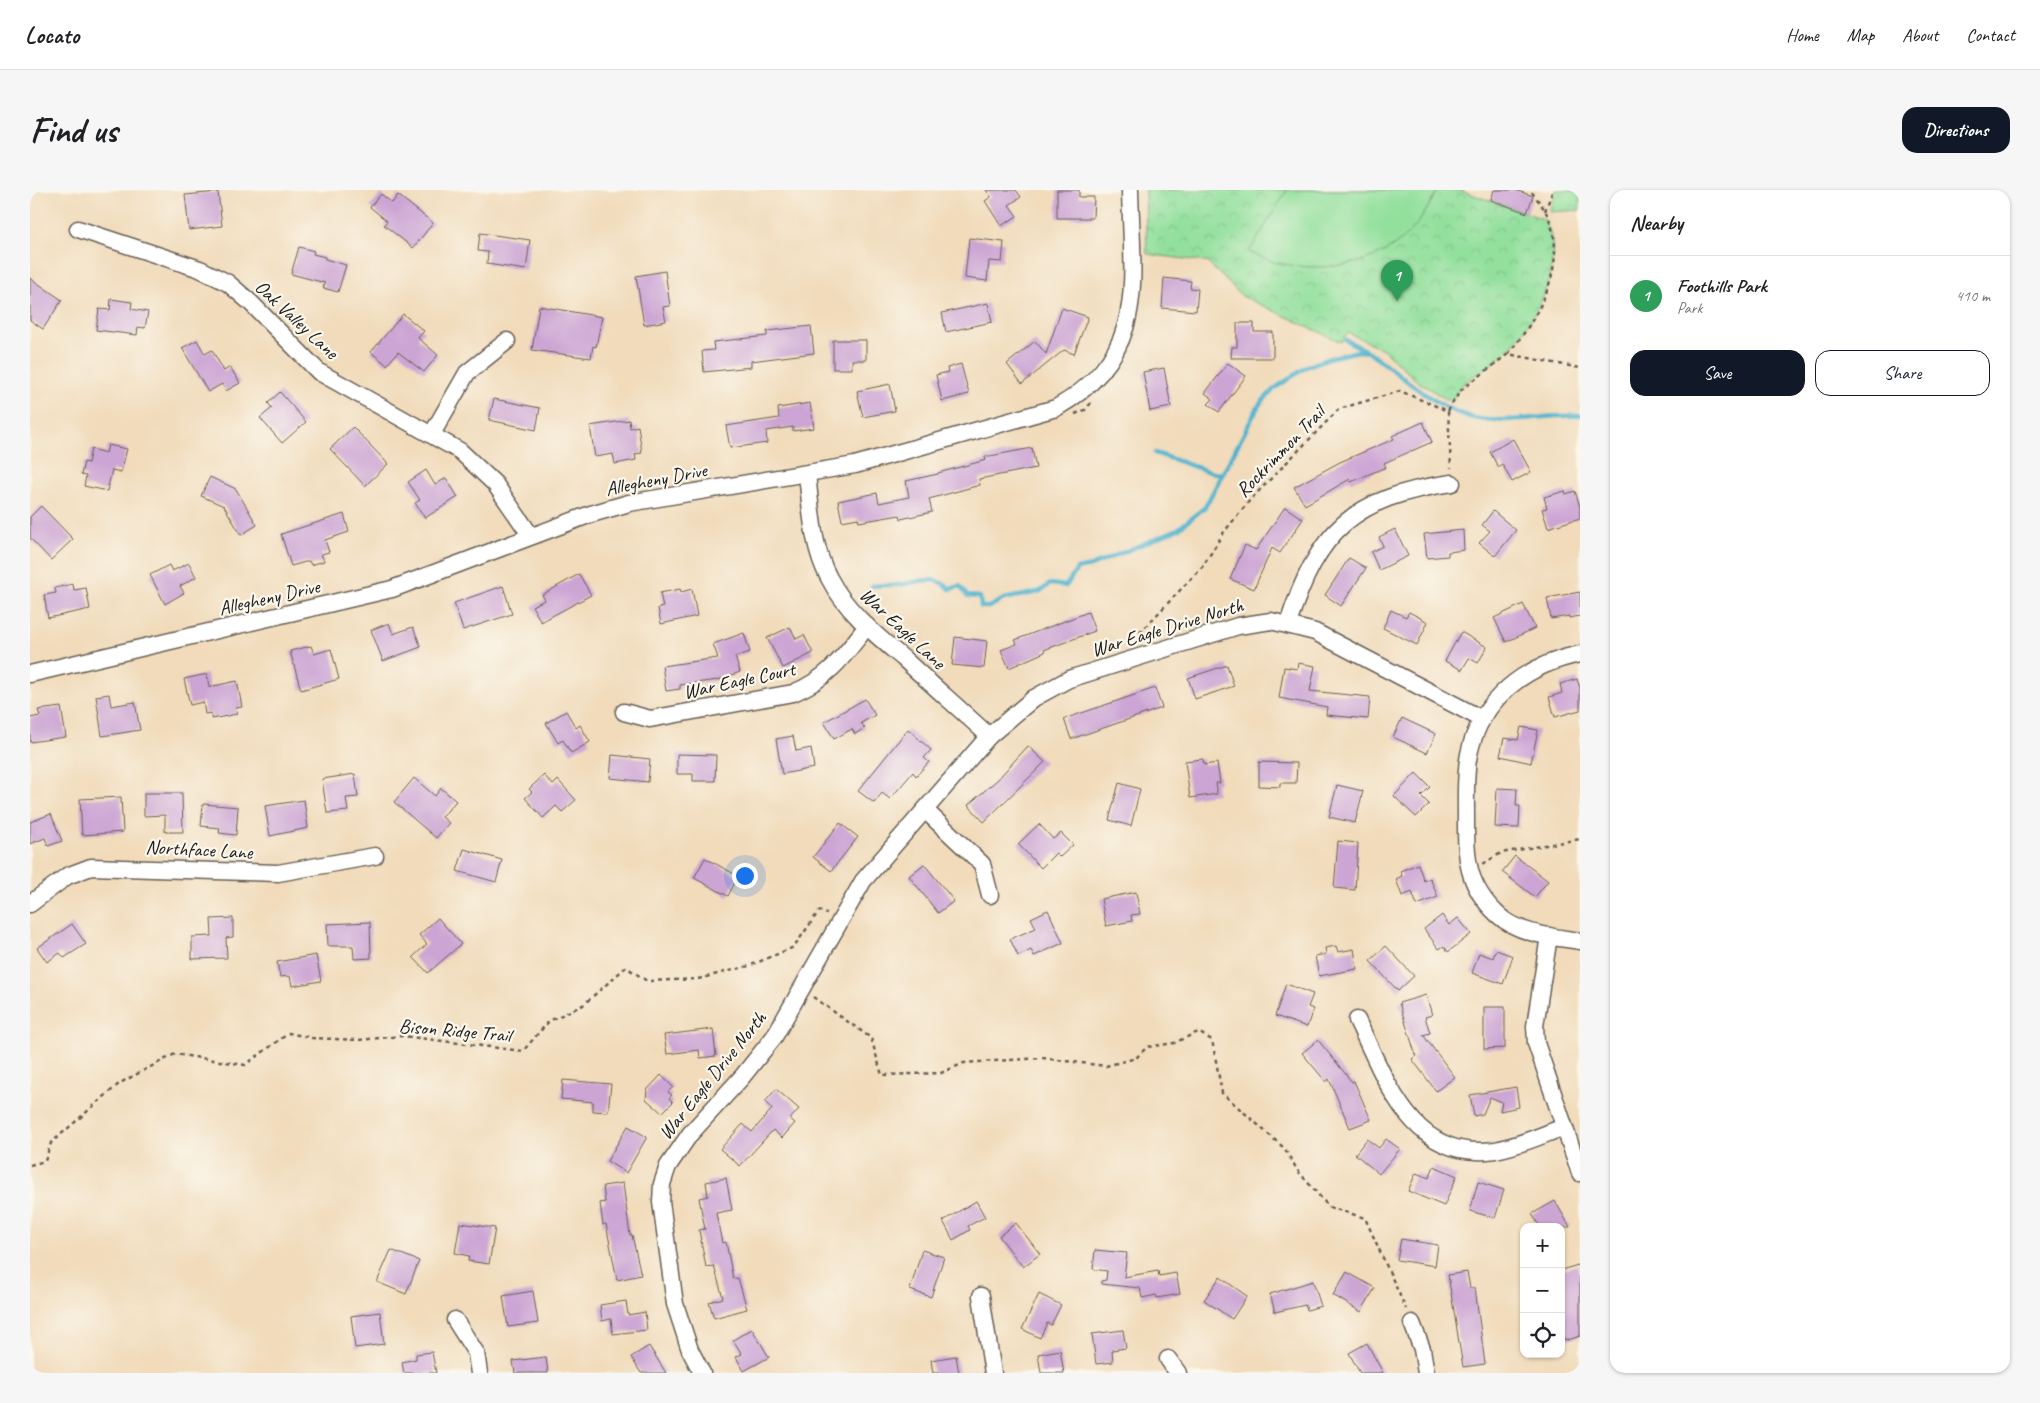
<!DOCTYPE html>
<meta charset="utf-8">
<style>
body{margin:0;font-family:Caveat,sans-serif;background:#f6f6f6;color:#202124}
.controls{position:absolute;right:15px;bottom:15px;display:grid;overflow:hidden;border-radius:10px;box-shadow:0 1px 4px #0004}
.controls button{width:45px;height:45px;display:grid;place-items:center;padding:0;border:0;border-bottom:1px solid #e0e0e0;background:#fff;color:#202124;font:25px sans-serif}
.you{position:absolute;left:714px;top:685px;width:18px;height:18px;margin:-12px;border:4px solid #fff;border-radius:50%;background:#1a73e8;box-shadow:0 0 0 8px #1a73e833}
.badge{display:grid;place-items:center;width:32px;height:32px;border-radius:50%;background:#111827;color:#fff;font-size:16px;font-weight:700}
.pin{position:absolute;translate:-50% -41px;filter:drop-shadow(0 1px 2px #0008)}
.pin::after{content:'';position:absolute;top:26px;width:18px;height:15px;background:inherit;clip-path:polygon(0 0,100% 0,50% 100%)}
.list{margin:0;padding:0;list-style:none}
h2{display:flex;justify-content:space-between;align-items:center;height:65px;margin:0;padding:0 20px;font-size:21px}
h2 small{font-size:16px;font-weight:400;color:#757577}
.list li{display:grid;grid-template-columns:32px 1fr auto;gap:15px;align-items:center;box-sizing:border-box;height:80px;padding:0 20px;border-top:1px solid #e0e0e0}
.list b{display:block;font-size:19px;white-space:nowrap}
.list p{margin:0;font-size:16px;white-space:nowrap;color:#757577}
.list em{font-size:16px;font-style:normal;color:#757577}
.actions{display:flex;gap:10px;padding:15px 20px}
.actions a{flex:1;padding:11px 0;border:1px solid #111827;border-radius:15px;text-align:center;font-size:18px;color:#111827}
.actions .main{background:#111827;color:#fff}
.icon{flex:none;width:28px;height:28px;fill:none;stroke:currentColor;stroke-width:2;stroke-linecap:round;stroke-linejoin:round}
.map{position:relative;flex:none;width:1550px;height:1183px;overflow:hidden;border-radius:15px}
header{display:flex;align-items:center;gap:30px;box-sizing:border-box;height:70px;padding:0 25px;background:#fff;border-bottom:1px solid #e0e0e0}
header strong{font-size:24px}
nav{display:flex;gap:28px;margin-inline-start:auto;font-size:18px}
.intro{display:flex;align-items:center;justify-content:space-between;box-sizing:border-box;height:120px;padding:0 30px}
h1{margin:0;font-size:35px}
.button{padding:12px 22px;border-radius:15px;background:#111827;color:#fff;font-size:18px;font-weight:700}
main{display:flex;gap:30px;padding:0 30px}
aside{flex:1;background:#fff;border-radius:15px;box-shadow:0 1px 4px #0004}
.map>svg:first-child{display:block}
.park{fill:url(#park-crowns);stroke:#587e5c}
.pitch{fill:#93e09d;stroke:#587e5c}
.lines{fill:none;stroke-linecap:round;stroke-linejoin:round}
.stream{stroke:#4fb3ce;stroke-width:4.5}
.building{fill:#cca5d4}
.minor-casing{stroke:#675f54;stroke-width:19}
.path{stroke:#675f54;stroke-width:2.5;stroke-dasharray:4 4;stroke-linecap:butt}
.minor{stroke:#fff;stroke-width:16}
.labels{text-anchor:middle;stroke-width:4.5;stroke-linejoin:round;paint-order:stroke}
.street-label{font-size:20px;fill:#1c1c1c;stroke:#fbf7ec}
</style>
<header>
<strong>Locato</strong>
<nav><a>Home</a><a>Map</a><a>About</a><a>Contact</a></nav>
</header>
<div class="intro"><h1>Find us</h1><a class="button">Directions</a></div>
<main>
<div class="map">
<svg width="1550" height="1183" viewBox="0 0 1550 1183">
<defs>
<pattern id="park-crowns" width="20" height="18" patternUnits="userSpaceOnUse" patternTransform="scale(1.25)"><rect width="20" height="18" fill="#93e09d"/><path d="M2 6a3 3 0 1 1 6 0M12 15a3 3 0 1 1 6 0" fill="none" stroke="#7ec087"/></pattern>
</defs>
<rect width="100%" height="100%" fill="#fbf7ec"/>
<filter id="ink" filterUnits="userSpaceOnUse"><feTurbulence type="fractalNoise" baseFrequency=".02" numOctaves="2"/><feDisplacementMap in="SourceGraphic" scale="10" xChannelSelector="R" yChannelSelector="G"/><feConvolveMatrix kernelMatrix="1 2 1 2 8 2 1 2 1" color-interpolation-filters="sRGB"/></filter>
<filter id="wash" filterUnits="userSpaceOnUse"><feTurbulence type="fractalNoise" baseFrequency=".0096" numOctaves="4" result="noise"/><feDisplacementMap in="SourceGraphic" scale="20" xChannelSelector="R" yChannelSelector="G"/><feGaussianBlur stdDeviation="1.12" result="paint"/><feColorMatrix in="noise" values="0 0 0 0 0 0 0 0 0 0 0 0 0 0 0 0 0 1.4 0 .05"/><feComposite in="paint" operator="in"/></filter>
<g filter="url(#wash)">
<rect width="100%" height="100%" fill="#f1dbbb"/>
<g class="park">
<path d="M1115,0H1429L1514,29C1539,72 1505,135 1472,166C1461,176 1440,187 1431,196C1427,201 1424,207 1421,212L1388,192L1353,159L1318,143L1311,152L1212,106L1177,72L1117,64Z"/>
<polygon points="1526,0 1550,0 1550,20 1519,22"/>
</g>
<path class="pitch" d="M1257,0H1404L1407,1C1399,16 1391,31 1379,43C1346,77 1293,82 1248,73C1239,71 1229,66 1219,62Z"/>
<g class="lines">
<g class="stream">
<polyline points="1316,150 1335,160"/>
<polyline points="1125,263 1183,283 1192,284"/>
<path d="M842,396C851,395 858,395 866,395C887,394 901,382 920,399L930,396L937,406L950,407L951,417H959L974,409L1009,402L1020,394L1036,396L1047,379L1061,376L1148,339L1175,317L1229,215L1244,199L1278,176L1302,167L1329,161L1339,162C1373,186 1415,228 1458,230C1489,232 1519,224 1550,226"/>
</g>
</g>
<g id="blocks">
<g class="building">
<polygon points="956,0 986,0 991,7 979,15 987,26 971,36 955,11 961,7"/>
<polygon points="1027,0 1049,0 1049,7 1064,7 1063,28 1027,28"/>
<polygon points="1464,0 1485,0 1503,6 1497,23 1461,10"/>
<polygon points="188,2 192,36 159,40 155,5"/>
<polygon points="351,4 362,13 368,5 403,33 383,58 354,35 357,31 340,17"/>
<polygon points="450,43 500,50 496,80 457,74 458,62 448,61"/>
<polygon points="939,48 974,52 972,72 959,71 957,91 935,88"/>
<polygon points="269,57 284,61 283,64 295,67 295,69 316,75 308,102 293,98 295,93 261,84"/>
<polygon points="635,81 640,116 633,117 636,131 614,135 606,86"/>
<polygon points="0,88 32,110 13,139 0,130"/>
<polygon points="1134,88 1161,91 1160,98 1168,99 1166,121 1132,118"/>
<polygon points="81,109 102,112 101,119 118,122 115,138 108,137 107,145 66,140 69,119 80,120"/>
<polygon points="958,113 962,132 916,142 912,123"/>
<polygon points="509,116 572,127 566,157 563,156 561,168 502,160"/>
<polygon points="1032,118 1058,127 1044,164 1034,160 992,194 977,174 1005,151 1016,164"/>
<polygon points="373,124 394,141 388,148 408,165 394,182 368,162 357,175 341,162"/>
<polygon points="1207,133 1224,133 1224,142 1243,142 1243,168 1201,168 1202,157 1207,157"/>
<polygon points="781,136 784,163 721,171 721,177 674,182 672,161 684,160 683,152 737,146 737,141"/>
<polygon points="167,150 175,164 182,160 194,181 200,177 210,193 196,201 192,194 178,202 152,158"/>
<polygon points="803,150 836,150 836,170 822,170 822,179 803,179"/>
<polygon points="1198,173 1216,186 1189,222 1178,214 1183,209 1175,203"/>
<polygon points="931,174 939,204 912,211 906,185 918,182 917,178"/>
<polygon points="1134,178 1141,217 1120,221 1113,182"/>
<polygon points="860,194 865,221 833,227 827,201"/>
<polygon points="250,202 276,232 252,253 230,228 242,218 238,213"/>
<polygon points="464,209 510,218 506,240 459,230"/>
<polygon points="780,213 784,238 763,241 763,237 736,241 737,253 700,258 696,236 749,228 748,218"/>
<polygon points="599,230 600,238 608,236 612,263 605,264 606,270 585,274 583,264 565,267 560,236"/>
<polygon points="1393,232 1402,252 1354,273 1356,277 1321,292 1320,289 1275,315 1264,297 1310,272 1364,249 1362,246"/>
<polygon points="323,237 358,274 335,296 300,259"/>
<polygon points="1483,249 1501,282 1482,292 1472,274 1468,277 1460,262"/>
<polygon points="78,255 97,259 91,282 82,280 77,301 54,296 56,286 51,285 54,272 58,273 61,259 76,263"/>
<polygon points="1002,258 1006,278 949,289 950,295 899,309 902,322 871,329 870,325 829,332 828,328 812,331 808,311 847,303 849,313 879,307 876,291 908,284 908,283 956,270 955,267"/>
<polygon points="396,280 405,295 416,288 428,307 395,328 385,313 390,310 378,292"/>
<polygon points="180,287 206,299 227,335 211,345 194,316 171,306"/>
<polygon points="1535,301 1536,304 1545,301 1550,317 1550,328 1518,338 1512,319 1517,318 1514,307"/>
<polygon points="11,316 43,349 21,370 0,348 0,327"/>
<polygon points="1255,317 1273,329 1250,363 1242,358 1224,399 1200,389 1215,355 1226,360"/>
<polygon points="1463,321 1486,340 1465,366 1449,353 1460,341 1452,335"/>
<polygon points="314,324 319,342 295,350 299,362 291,364 294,371 281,375 279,371 261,376 251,344"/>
<polygon points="1365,339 1378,366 1349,380 1341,362 1353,356 1349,347"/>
<polygon points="1433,340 1434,360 1418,362 1418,366 1397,368 1394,344"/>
<polygon points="1319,368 1336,378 1311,416 1295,405"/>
<polygon points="159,373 166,387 150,396 154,403 135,414 120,385 139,375 142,381"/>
<polygon points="549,384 561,405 511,432 502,416 515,410 512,405"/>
<polygon points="43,394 44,400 56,398 60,419 18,428 14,405 26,403 25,398"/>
<polygon points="473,396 482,424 433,440 424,413"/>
<polygon points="650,399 651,402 662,399 667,426 631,434 628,418 633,417 630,403"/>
<polygon points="1550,402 1550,426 1539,428 1539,426 1521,429 1517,408"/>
<polygon points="1493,414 1505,438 1476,452 1464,428"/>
<polygon points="1361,420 1376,427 1379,422 1398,432 1387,455 1353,438"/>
<polygon points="1058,422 1065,441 1014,460 1015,462 979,478 971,460 987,454 985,450"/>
<polygon points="359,433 363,444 383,437 391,457 353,471 341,440"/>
<polygon points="760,437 766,449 774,445 783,463 753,478 737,448"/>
<polygon points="1431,442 1457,457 1448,473 1439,468 1432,480 1415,471"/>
<polygon points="714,443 720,462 705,467 710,482 688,490 650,495 650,499 636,501 632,476 688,468 683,454"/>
<polygon points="925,447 957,451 954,478 922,475"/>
<polygon points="281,456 284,464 301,459 309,489 271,500 260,461"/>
<polygon points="1268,473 1285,476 1280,501 1340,507 1338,529 1296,525 1297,517 1249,508 1254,477 1267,479"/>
<polygon points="1197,475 1204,496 1165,509 1158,488"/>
<polygon points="177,484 179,497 207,491 212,517 206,518 207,524 182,529 181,523 175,524 173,512 160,515 154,489"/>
<polygon points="1547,489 1550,498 1550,520 1525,527 1519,507 1532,503 1530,494"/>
<polygon points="1125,498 1132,518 1041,549 1034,529"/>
<polygon points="79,504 81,516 105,512 110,540 72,546 66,506"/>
<polygon points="835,509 845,525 831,533 835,538 825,544 822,539 804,549 794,532"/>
<polygon points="31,517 36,547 0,552 0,528 10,526 8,520"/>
<polygon points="536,521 546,538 550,535 560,552 541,563 533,550 528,553 516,533"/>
<polygon points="1372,528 1406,544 1397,563 1363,547"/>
<polygon points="1491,537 1508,540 1501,573 1470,566 1474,548 1488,550"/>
<polygon points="878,539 901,560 894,568 899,572 886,586 883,582 860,609 852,603 844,613 828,601"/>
<polygon points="763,546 766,561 781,558 784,578 752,584 746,549"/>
<polygon points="998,556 1015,572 954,632 938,615 967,590"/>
<polygon points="647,564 686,565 685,591 663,591 663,584 647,584"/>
<polygon points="582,565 620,569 618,592 580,588"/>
<polygon points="1173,569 1174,575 1187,573 1190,593 1186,593 1187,604 1160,608 1155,571"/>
<polygon points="1229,572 1267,573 1266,593 1250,593 1250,597 1229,596"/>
<polygon points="1386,583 1400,597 1391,606 1399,614 1386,627 1364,606"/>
<polygon points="325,584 328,607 316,608 318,621 297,623 292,589"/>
<polygon points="514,585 523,595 528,590 546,610 532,622 526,616 513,628 495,608 502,602 499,599"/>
<polygon points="384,588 405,606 411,598 426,611 412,627 419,633 406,648 364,612"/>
<polygon points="1089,593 1110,599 1101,636 1079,630"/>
<polygon points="1307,595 1333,601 1325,633 1299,627"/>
<polygon points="1467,598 1487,599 1486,616 1490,616 1489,638 1465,637"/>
<polygon points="114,603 152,603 153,642 135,642 135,625 114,626"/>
<polygon points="91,607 93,642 52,645 50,609"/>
<polygon points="274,610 278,638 240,646 235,616"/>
<polygon points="173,614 208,617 206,645 189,643 190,638 171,636"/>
<polygon points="21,624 32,651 18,656 15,648 0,654 0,632"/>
<polygon points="810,633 828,647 801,681 783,667"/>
<polygon points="1009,634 1023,649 1031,643 1043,655 1030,667 1026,663 1011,678 988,654"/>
<polygon points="1308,651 1328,653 1325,700 1304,698"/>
<polygon points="434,659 472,670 466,692 427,681"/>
<polygon points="1485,666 1518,691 1505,707 1472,682"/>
<polygon points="675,668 708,686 698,706 664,688"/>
<polygon points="894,674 924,711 908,723 879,686"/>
<polygon points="1388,674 1394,691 1400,688 1408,707 1387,715 1382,702 1372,706 1366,689 1372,686 1370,681"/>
<polygon points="1106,702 1110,724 1101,725 1102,731 1076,736 1071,709"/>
<polygon points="1018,720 1033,753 1004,766 1001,760 988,766 980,749 1006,738 1001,728"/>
<polygon points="1412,725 1419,735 1428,728 1441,744 1418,762 1414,756 1409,759 1394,739"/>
<polygon points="203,728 203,747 196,748 197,768 162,769 162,747 182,746 181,729"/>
<polygon points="408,728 431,754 398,783 383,767 397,754 389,745"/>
<polygon points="340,732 341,768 324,769 323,756 298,756 297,734"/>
<polygon points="42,734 56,754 34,768 30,763 17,772 7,758"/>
<polygon points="1306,756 1308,762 1324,759 1327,779 1289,786 1285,766 1296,764 1295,758"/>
<polygon points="1356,756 1384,786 1368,801 1340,771"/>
<polygon points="1466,760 1483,766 1473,794 1442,783 1449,763 1463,768"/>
<polygon points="286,765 291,791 262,796 260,786 250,787 247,772"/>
<polygon points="1256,794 1283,804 1278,817 1283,819 1277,837 1245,826"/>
<polygon points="1396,805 1402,825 1395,827 1400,843 1393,845 1425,887 1406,901 1382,869 1386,866 1369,813"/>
<polygon points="1454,817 1475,817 1475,858 1454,859"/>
<polygon points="683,839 686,866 670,868 669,860 637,864 634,845"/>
<polygon points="1288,850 1322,892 1324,891 1341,930 1320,938 1299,889 1296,892 1272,863"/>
<polygon points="631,885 643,897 638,902 642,905 639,908 643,912 632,923 616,909 617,900"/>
<polygon points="533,890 581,894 578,922 563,921 563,912 531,909"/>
<polygon points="1486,897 1489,917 1470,921 1472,912 1460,907 1453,924 1444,926 1440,905"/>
<polygon points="746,899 769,919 760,929 765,933 752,948 743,940 710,976 690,959 713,934 722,942 742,919 735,912"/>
<polygon points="598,936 617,947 596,983 577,971"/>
<polygon points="1337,949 1349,958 1356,949 1370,959 1349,984 1325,964"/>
<polygon points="1404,976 1427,986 1414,1016 1378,1001 1386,983 1399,988"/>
<polygon points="696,988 702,1020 686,1023 692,1053 696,1052 703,1089 708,1088 717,1119 684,1128 679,1112 693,1108 684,1076 676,1077 669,1040 675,1039 669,1008 678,1006 676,992"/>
<polygon points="1448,992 1474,1000 1465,1028 1440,1021"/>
<polygon points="593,993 600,1045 602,1045 611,1085 587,1090 576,1034 573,1035 570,1013 575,1012 573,996"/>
<polygon points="946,1011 955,1027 938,1036 940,1040 923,1050 913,1031"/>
<polygon points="1525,1011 1540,1037 1510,1037 1502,1024"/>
<polygon points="430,1033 465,1038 459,1074 438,1071 439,1066 425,1063"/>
<polygon points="986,1033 1010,1064 993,1077 969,1046"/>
<polygon points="1371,1049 1408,1055 1405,1076 1367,1070"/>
<polygon points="361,1060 389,1071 376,1104 347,1092"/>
<polygon points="892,1060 914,1067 901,1107 880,1100"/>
<polygon points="1065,1060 1097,1063 1094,1087 1128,1081 1129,1086 1146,1083 1150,1104 1127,1108 1126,1105 1112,1108 1110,1098 1071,1094 1071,1091 1076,1090 1077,1081 1063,1079"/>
<polygon points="1548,1075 1550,1083 1550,1146 1535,1151 1531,1140 1531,1080"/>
<polygon points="1317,1082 1345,1098 1331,1122 1303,1105"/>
<polygon points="1437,1082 1440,1098 1445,1098 1455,1174 1433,1177 1418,1085"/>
<polygon points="1190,1087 1217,1106 1202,1129 1174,1110"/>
<polygon points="1283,1091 1291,1116 1277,1120 1275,1115 1245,1122 1240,1104"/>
<polygon points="503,1101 508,1133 478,1137 473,1106"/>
<polygon points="1009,1104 1031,1115 1021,1135 1017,1133 1010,1148 992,1139"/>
<polygon points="596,1111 598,1125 615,1122 617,1140 583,1144 581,1129 572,1131 570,1115"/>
<polygon points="350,1122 354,1154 325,1158 321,1126"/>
<polygon points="722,1139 739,1167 714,1181 706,1167 712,1164 703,1150"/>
<polygon points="1093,1140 1096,1158 1082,1160 1083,1172 1066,1174 1062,1144"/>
<polygon points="1337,1153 1353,1183 1330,1183 1319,1163"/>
<polygon points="619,1156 636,1183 611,1183 601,1167"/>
<polygon points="1030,1160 1034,1183 1011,1183 1008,1164"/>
<polygon points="402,1162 406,1183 374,1183 372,1172 386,1169 386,1164"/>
<polygon points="926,1166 929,1183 903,1183 901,1170"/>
<polygon points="516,1167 518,1183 485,1183 483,1171"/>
</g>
</g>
</g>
<g filter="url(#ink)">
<use href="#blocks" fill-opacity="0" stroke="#675f54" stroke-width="1"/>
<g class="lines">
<g class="minor-casing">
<g id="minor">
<polyline points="48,39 170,79 198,93 221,113 289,182 430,261 465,294 501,346"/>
<polyline points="402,244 437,183 477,151"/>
<path d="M777,284C781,318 782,357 799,388C816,421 846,445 874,469C902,495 931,520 959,546"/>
<path d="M1258,434C1288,340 1323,307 1422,293"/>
<path d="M1550,464C1496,475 1451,508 1439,564C1435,583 1436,604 1436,624C1436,666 1435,694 1468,725C1488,744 1524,747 1550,751"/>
<path d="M0,484L362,399L561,324L599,313L825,275L1026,218C1119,165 1102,92 1100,0"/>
<path d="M594,522L620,529L763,503C798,489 814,466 837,436"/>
<polyline points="895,620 952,674 960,705"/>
<polyline points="0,714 37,686 61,677 248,683 345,666"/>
<polyline points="1519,746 1505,836 1506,853 1550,983"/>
<path d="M1327,830C1356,889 1381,972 1465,960C1489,956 1512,945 1534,937"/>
<polyline points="951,1106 963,1183"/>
<polyline points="425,1130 446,1163 449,1183"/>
<polyline points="1382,1133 1392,1159 1396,1183"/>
<polyline points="1138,1169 1148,1183"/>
<polyline points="672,1183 660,1160 645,1114 631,1012 632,994 638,976 660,944 712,887 744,847 833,691 959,546 1004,508 1039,489 1208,436 1241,431 1285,442 1452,529"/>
</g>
</g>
<g class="path">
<polyline points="1515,21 1523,0"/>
<path d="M1478,164C1508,128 1538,76 1519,29C1515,18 1507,9 1500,0"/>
<polyline points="1418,221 1430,201 1478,164 1550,178"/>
<polyline points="1045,224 1055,220 1061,213"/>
<polyline points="1101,455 1101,452 1173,376 1194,342 1220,310 1309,219 1370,201 1418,221 1421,278"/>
<polyline points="1453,674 1471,663 1550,649"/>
<polyline points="783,807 841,848 852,885 911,883 934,873 1013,868 1076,876 1106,868 1117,857 1144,853 1168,842 1182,850 1192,903 1254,958 1268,981 1299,1017 1335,1028 1376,1119"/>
<polyline points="0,975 15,971 21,953 90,893 145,864 215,875 259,843 282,848 328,850 372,846 493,861 519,831 553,815 596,777 617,791 668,789 719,776 764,757 789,721 797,724"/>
</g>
<use href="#minor" class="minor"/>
</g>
</g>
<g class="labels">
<g class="street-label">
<text transform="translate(267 129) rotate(43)" y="7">Oak Valley Lane</text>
<text transform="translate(1250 261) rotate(-46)" y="7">Rockrimmon Trail</text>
<text transform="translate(626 289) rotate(-11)" y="7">Allegheny Drive</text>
<text transform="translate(239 407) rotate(-13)" y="7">Allegheny Drive</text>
<text transform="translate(1137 437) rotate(-17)" y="7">War Eagle Drive North</text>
<text transform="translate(873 438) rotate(43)" y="7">War Eagle Lane</text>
<text transform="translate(709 490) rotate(-12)" y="7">War Eagle Court</text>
<text transform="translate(169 659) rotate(3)" y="7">Northface Lane</text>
<text transform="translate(425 840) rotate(5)" y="7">Bison Ridge Trail</text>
<text transform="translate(682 885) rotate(-51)" y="7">War Eagle Drive North</text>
</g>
</g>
</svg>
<div class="controls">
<button>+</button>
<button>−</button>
<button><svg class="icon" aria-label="locate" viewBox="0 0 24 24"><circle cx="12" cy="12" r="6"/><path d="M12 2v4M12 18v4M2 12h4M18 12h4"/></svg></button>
</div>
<div class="you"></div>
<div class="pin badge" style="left:1367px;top:111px;background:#2e9e5b">1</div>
</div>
<aside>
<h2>Nearby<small></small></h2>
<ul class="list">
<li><span class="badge" style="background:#2e9e5b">1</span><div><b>Foothills Park</b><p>Park</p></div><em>410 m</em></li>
</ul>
<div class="actions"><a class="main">Save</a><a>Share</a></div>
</aside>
</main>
